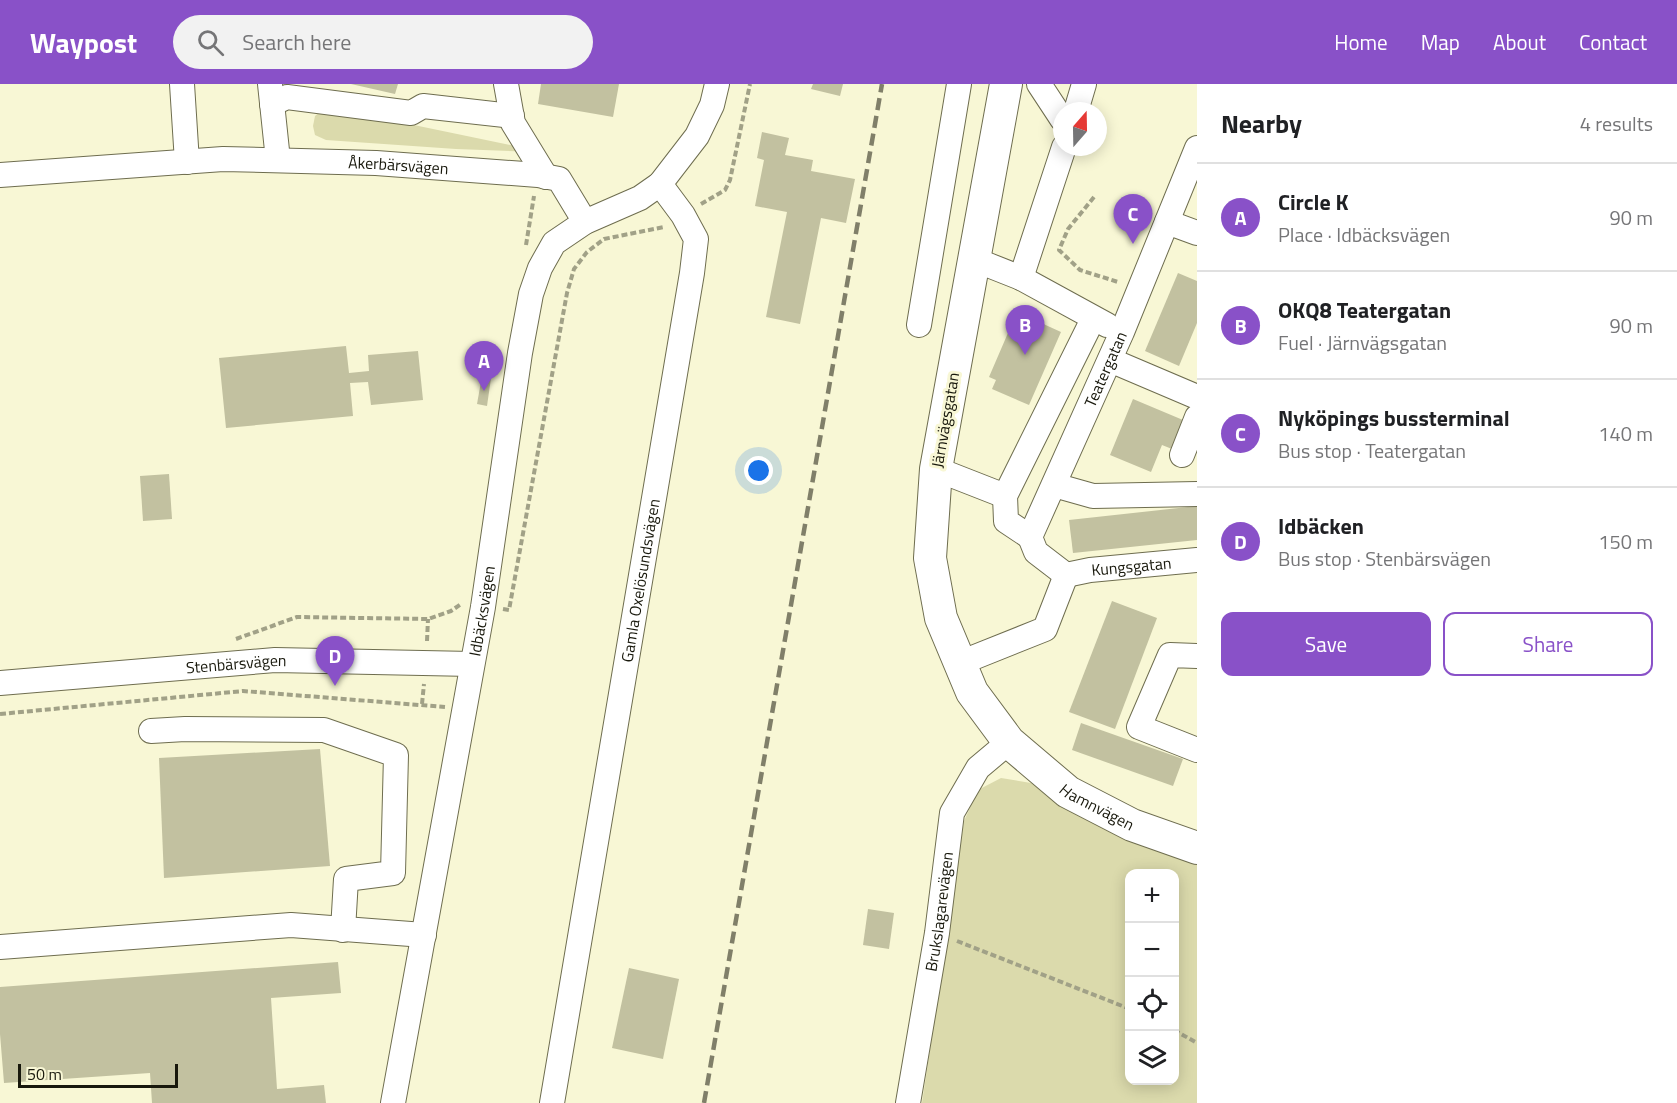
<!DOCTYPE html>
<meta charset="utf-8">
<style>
body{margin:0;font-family:"Titillium Web",sans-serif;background:#f2f2f2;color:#202124}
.controls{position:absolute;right:18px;bottom:18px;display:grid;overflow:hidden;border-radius:12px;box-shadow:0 3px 15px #0003}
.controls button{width:54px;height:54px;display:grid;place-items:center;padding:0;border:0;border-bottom:2px solid #e0e0e0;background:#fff;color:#202124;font:30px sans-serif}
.compass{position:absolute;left:1053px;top:18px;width:54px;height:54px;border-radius:50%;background:#fff;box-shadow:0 3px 15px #0003;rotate:20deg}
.scale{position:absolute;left:18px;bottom:15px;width:160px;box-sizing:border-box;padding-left:6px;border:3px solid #18180c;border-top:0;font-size:16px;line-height:21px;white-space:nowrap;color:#18180c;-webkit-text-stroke:4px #f8f7d5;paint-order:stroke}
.you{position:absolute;left:759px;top:387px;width:21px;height:21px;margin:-15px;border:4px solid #fff;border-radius:50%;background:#1a73e8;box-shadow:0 0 0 9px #1a73e833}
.badge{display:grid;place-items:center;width:39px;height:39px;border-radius:50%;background:#8951c8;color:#fff;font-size:20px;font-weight:700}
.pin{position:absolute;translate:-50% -50px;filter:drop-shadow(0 2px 3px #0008)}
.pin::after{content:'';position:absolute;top:32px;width:21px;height:18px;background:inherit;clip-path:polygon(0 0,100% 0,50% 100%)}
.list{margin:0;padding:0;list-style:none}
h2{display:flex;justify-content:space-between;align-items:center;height:78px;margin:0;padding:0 24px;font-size:26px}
h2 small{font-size:20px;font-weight:400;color:#757577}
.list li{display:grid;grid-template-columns:39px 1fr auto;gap:18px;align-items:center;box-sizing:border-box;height:108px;padding:0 24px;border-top:2px solid #e0e0e0}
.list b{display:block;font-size:22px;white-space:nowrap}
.list p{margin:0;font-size:20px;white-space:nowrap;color:#757577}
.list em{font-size:20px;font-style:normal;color:#757577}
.actions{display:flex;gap:12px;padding:18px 24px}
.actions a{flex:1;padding:14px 0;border:2px solid #8951c8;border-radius:12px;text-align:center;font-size:21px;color:#8951c8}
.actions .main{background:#8951c8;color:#fff}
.icon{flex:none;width:33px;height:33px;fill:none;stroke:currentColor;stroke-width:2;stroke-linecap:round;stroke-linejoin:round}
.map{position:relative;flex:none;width:1197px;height:1019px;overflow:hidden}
header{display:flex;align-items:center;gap:36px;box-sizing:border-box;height:84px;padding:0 30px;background:#8951c8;color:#fff}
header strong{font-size:28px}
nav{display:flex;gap:33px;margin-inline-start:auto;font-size:21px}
.search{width:420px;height:54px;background:#f2f2f2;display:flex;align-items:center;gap:15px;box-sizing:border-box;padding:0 21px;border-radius:33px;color:#757577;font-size:22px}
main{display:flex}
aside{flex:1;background:#fff}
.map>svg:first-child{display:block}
.green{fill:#dbdaac;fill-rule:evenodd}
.building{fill:#c2c1a0}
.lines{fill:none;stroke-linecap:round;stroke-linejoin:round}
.minor-casing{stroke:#6e6d4f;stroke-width:26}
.major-casing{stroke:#6e6d4f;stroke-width:34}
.path{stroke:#a1a187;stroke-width:4;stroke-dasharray:6 3;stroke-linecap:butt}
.minor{stroke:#fff;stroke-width:24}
.major{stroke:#fff;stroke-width:32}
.rail{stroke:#807f69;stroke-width:4.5;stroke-dasharray:12 6;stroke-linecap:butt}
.labels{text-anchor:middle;stroke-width:6;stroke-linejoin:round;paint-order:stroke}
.street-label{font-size:16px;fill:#18180c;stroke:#f8f7d5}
</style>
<header>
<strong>Waypost</strong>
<div class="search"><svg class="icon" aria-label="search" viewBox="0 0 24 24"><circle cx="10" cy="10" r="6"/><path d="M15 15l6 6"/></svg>Search here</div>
<nav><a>Home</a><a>Map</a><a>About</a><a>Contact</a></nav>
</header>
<main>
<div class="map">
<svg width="1197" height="1019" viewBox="0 0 1197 1019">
<rect width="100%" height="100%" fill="#f8f7d5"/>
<g class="green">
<polygon points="320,28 385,35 534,66 533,68 456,65 326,56 315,51 313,42 315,32"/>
<path d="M1001,694L1037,700L1120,752L1197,781V1019H922L964,737L978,706ZM1130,790H1174V996H1130Z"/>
</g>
<g class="building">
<polygon points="351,0 398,0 395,10"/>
<polygon points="541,0 619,0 613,33 538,20"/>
<polygon points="813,0 843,0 840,12 811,5"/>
<polygon points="762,48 789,54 785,71 813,76 811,87 855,95 846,139 821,134 800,240 766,233 787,128 755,122 764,76 757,74"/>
<polygon points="1178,189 1197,197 1197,239 1179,282 1145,267"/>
<polygon points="1017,228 1061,248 1029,321 992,305 996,296 989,293"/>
<polygon points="346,262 349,289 369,287 368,271 418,267 423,316 371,321 368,298 350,299 353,332 226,344 219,274"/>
<polygon points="482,292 491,294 487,322 477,320"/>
<polygon points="1133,315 1183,336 1172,365 1162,361 1151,388 1110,371"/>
<polygon points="169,390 172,435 143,437 140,392"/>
<polygon points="1197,422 1197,456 1073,469 1069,436"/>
<polygon points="1112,517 1157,534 1115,645 1069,628"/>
<polygon points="1081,639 1183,675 1173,702 1072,666"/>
<polygon points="320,665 330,782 164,794 159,674"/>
<polygon points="868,825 894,829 889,865 863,861"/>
<polygon points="338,878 341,909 271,914 277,1005 324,1001 326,1019 152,1019 150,989 4,999 0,950 0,903"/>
<polygon points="629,884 679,895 663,975 612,964"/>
</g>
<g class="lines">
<g class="minor-casing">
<g id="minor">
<polyline points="182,0 187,78"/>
<polyline points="270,0 278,76"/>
<polyline points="506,0 513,39 546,93"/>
<polyline points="1039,0 1062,35"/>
<polyline points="272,20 287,13 411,29 423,22 512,32"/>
<polyline points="1076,27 1084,0"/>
<path id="s1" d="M0,91L223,75L376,79L538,91L559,95L585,138"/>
<polyline points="1167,138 1197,149"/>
<polyline points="973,175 1021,194 1107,241"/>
<polyline points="1021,194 1064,63"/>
<polyline points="919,241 959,0"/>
<polyline points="1110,276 1197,313"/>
<polyline points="1182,371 1197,333"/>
<polyline points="936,385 1005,412"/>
<polyline points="1054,401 1093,412 1197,410"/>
<polyline points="1030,453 1006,437 1005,412 1093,235"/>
<path id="s2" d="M1066,491L1036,468L1030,453L1122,248L1197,64"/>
<path id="s3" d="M1066,491L1090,486L1197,476"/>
<polyline points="1197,572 1170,571 1139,643 1197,666"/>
<polyline points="960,579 1045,545 1066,491"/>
<path id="s4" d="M0,599L275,576L472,580"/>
<polyline points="151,647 185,645 324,646 396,671 393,789 346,795 343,846"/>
<polyline points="0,863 291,841 424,851"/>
<path id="s5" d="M393,1019L483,523L520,269L531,210L540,184L554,159L585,138L640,114L660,100L697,52L712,21L717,0"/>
<path id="s6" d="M552,1019L692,189L696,155L683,131L660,100"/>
<path id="s7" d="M908,1019L937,849L952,729L978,684L1009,658"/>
</g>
</g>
<g class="major-casing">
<g id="major">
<path id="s8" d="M1006,0L936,385L930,474L941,534L972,608L1009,658L1068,708L1132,741L1197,764"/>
</g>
</g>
<g class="path">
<polyline points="1094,113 1068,145 1059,166 1080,186 1118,198"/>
<polyline points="701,120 725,106 730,96 750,0"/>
<polyline points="526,161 534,112"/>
<polyline points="503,525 509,526 567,209 574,185 587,168 604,155 664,143"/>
<polyline points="236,555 297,533 428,535 451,527 461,520"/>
<polyline points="427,557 428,535"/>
<polyline points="422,620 424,600"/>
<polyline points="0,630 243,607 445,623"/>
<polyline points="957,857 1130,925"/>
<polyline points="1174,946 1197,959"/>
</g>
<use href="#minor" class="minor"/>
<use href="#major" class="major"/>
<polyline class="rail" points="704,1019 882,0"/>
</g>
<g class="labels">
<g class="street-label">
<text dy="6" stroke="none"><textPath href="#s1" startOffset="399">Åkerbärsvägen</textPath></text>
<text dy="6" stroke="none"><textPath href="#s2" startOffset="238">Teatergatan</textPath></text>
<text transform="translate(945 336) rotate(-80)" y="6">Järnvägsgatan</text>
<text dy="6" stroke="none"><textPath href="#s3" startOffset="66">Kungsgatan</textPath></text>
<text dy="6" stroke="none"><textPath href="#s6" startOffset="530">Gamla Oxelösundsvägen</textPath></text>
<text dy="6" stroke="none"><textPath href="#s5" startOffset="500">Idbäcksvägen</textPath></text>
<text dy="6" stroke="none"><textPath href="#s4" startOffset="237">Stenbärsvägen</textPath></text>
<text dy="6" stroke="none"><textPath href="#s8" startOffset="794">Hamnvägen</textPath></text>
<text dy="6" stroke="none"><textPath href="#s7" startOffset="194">Brukslagarevägen</textPath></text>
</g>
</g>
</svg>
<div class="controls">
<button>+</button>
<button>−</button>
<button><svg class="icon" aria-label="locate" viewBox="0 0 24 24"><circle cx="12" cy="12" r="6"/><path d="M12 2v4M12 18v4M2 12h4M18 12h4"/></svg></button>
<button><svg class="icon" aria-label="layers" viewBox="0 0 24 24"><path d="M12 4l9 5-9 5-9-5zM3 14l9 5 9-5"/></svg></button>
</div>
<svg class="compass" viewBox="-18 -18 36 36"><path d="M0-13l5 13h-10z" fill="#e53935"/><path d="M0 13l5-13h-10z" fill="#757577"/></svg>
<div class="scale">50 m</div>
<div class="you"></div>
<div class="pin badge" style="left:484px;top:307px">A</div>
<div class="pin badge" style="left:1025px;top:271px">B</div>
<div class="pin badge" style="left:1133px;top:160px">C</div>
<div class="pin badge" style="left:335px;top:602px">D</div>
</div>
<aside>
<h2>Nearby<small>4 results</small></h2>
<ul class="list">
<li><span class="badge">A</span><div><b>Circle K</b><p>Place · Idbäcksvägen</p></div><em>90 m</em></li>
<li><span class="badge">B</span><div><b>OKQ8 Teatergatan</b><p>Fuel · Järnvägsgatan</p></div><em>90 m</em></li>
<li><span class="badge">C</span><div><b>Nyköpings bussterminal</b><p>Bus stop · Teatergatan</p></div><em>140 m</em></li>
<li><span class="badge">D</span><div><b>Idbäcken</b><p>Bus stop · Stenbärsvägen</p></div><em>150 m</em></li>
</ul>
<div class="actions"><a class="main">Save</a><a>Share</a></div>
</aside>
</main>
